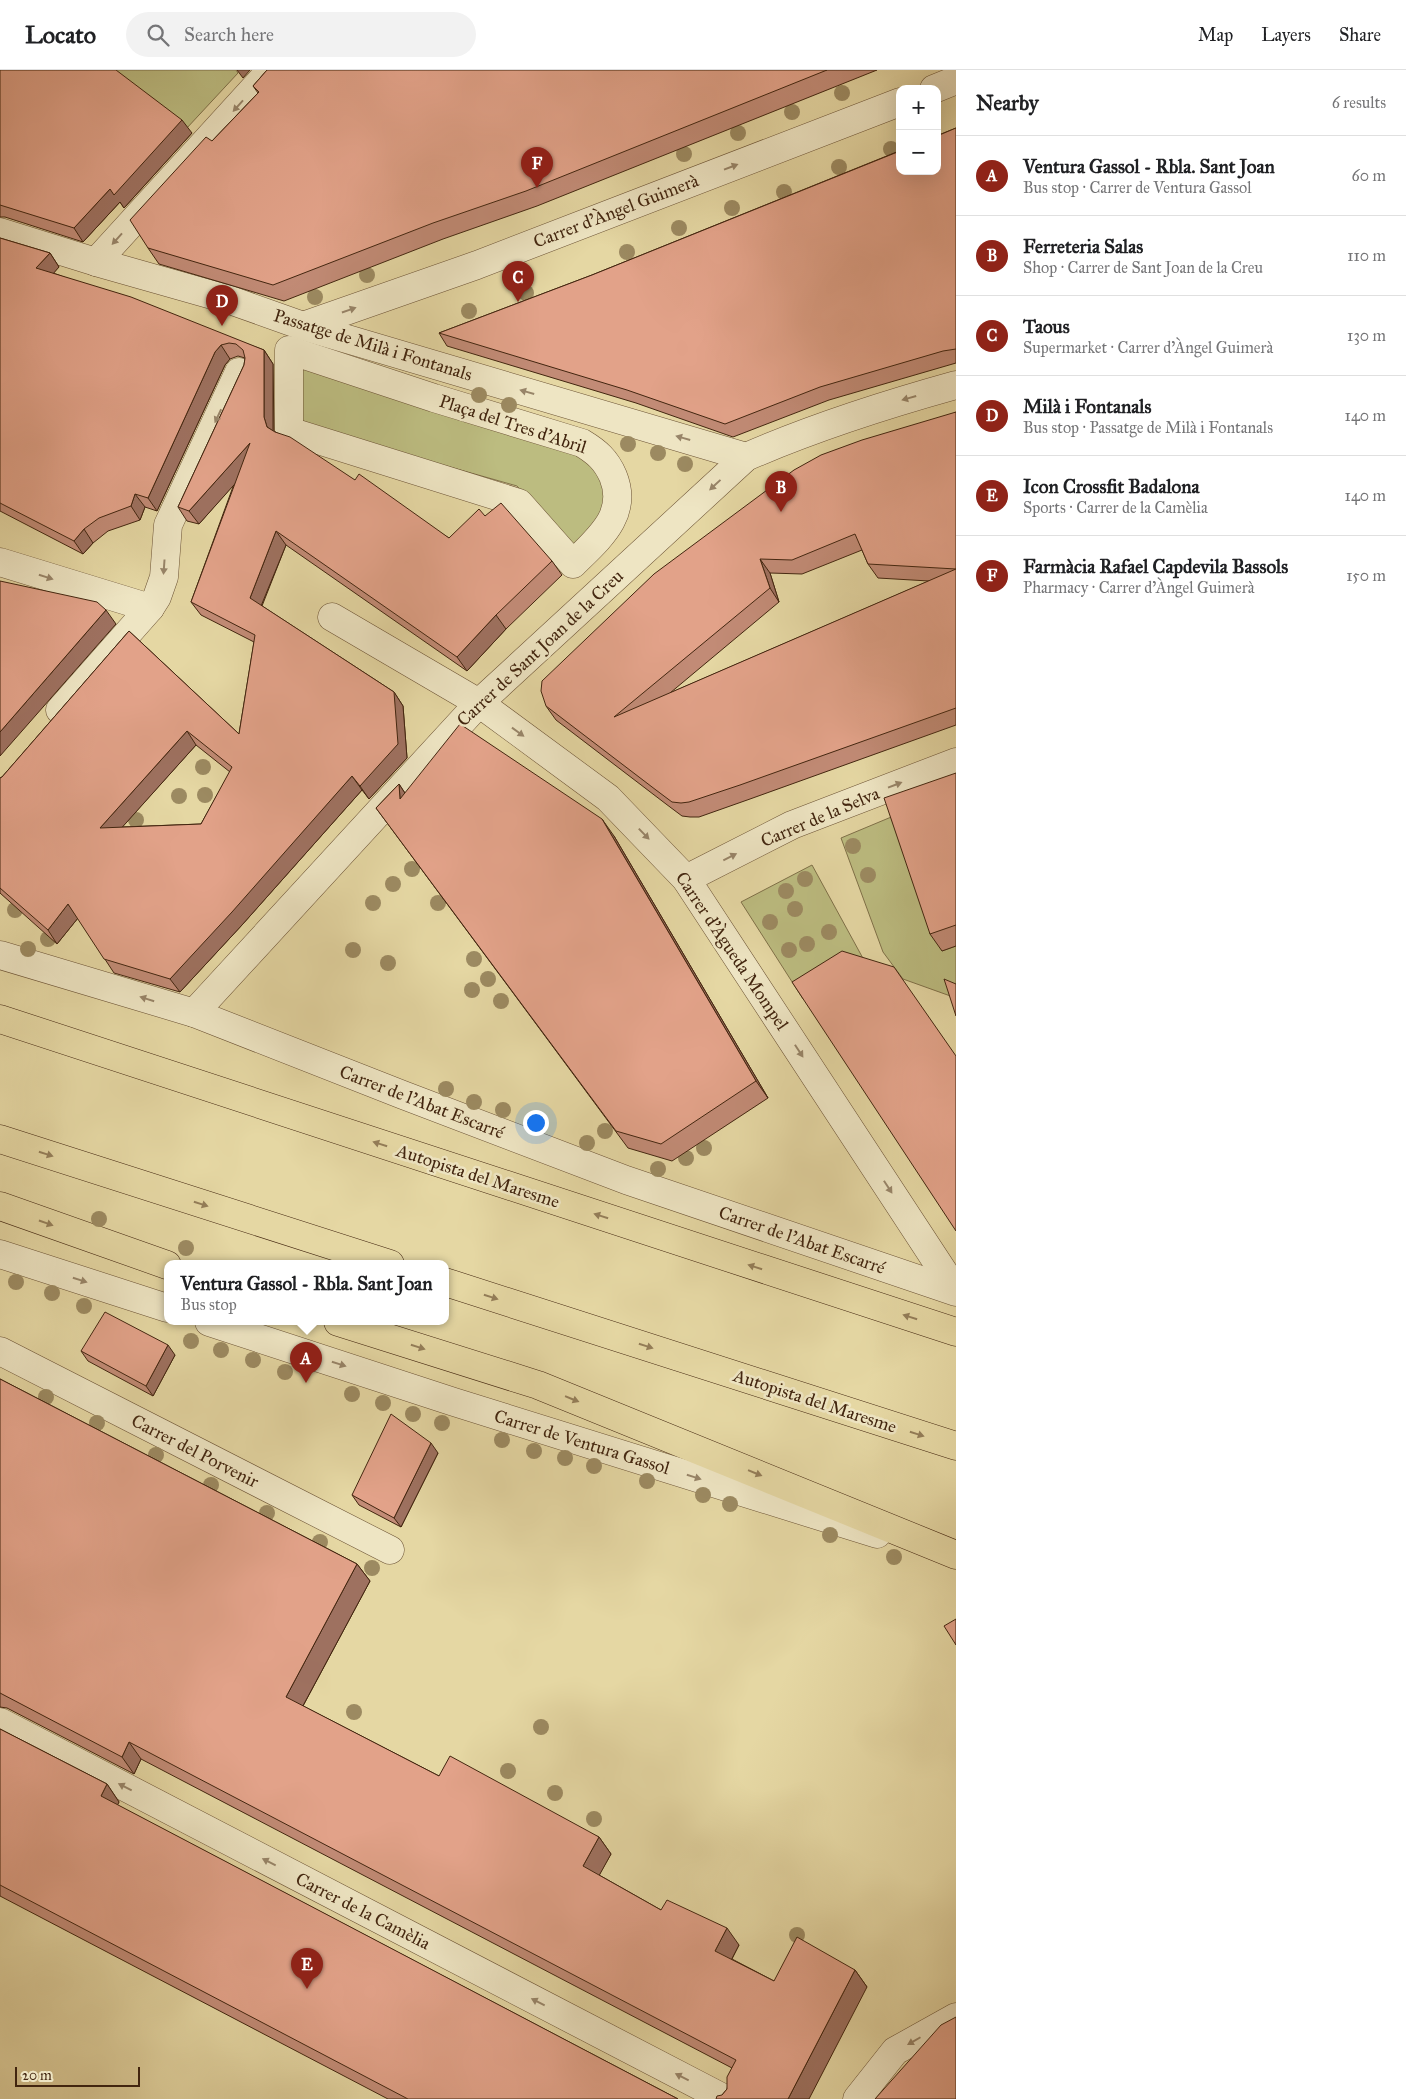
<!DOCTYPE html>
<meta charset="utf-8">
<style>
body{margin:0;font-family:"IM FELL Great Primer",serif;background:#f2f2f2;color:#202124}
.controls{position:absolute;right:15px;top:15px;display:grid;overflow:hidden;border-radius:10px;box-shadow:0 5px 20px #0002}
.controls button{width:45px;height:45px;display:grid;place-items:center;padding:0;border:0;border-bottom:1px solid #e0e0e0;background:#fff;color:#202124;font:25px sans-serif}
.scale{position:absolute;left:15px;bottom:12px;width:125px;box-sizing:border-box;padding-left:5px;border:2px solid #42250f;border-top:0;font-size:14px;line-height:18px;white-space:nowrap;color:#42250f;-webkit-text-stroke:4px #eee5c3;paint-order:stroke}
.you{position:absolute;left:535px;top:1052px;width:18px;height:18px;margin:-12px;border:4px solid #fff;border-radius:50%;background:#1a73e8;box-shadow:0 0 0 8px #1a73e833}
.badge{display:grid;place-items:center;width:32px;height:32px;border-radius:50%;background:#8f2418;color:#fff;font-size:16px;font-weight:700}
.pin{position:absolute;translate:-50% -41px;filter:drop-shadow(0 1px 2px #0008)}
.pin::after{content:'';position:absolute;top:26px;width:18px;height:15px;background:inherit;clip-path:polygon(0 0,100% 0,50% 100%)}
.popup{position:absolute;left:164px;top:1190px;width:285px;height:65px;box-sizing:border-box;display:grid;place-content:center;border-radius:10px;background:#fff;filter:drop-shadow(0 1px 4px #0005);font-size:16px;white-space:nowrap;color:#757577}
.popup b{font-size:19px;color:#202124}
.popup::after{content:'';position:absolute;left:50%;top:100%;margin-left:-10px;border:10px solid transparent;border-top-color:#fff}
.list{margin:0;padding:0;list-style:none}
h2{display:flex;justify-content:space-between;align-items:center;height:65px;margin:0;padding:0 20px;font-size:21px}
h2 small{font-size:16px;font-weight:400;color:#757577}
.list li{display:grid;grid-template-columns:32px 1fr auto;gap:15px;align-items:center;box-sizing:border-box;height:80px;padding:0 20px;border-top:1px solid #e0e0e0}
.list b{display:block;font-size:19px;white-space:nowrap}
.list p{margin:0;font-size:16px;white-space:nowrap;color:#757577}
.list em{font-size:16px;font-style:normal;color:#757577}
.icon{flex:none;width:28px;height:28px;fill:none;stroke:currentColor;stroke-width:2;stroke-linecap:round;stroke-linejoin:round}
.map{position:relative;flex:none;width:956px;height:2029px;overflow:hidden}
header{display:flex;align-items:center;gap:30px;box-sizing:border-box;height:70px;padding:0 25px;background:#fff;border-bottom:1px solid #e0e0e0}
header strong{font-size:24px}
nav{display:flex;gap:28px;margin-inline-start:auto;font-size:18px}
.search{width:350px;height:45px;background:#f2f2f2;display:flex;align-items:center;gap:12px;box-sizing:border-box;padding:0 18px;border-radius:28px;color:#757577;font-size:19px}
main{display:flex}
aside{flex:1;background:#fff}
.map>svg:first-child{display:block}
.green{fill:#bcbc80;stroke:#7f7048}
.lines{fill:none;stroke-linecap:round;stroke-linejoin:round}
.minor-casing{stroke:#6b5234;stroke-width:29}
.highway-casing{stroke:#42250f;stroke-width:29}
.minor{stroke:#eee5c3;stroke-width:28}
.highway{stroke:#e5d7a3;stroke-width:28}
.tree{fill:#9c8a61}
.wall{fill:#c28b76;stroke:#42250f;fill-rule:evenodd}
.shaded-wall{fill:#9e7160;stroke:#42250f}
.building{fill:#e2a289;stroke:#42250f;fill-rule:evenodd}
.oneway{fill:#988569}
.oneway2{fill:#947e59}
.labels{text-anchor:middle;stroke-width:5;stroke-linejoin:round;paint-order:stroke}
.street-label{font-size:18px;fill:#42250f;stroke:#eee5c3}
</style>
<header>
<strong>Locato</strong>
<div class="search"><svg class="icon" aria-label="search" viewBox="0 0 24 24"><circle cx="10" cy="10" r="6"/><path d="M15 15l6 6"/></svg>Search here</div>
<nav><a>Map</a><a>Layers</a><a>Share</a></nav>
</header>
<main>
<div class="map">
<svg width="956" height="2029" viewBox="0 0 956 2029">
<rect width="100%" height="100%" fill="#e5d7a3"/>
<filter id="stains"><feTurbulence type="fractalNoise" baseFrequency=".004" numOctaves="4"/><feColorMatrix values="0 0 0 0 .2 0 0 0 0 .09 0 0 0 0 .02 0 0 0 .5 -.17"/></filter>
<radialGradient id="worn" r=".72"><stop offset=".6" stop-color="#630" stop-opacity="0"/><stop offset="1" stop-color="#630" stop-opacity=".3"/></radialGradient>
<g class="green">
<polygon points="107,0 236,0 238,3 186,59"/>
<polygon points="297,293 571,375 601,397 611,440 572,478 517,416 294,353"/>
<polygon points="896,745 942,881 956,876 956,928 903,909 883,882 841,768"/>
<polygon points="812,795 865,892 803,929 741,832"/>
</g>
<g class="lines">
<g class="minor-casing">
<g id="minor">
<polyline points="934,19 956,10"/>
<polyline points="0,162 96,192 230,230 303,256 746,387"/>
<polyline points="96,192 271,0"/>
<polyline points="303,256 477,195 900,32"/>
<path d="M289,280L434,328L582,373C597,382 606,390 613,406C629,445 598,469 573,494L519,433L289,361Z"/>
<polyline points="0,492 150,538"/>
<polyline points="332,547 479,633 608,728 686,809 956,1221"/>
<polyline points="60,640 150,538 157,527 164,507 168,455 239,302"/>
<polyline points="686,809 792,755 956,692"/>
<polyline points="0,885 194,943 403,1025 626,1110 956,1222"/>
<path d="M194,943L479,633L746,387C815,357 884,335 956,315"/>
<polyline points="0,1184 167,1238"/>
<polyline points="209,1252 454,1332 877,1464"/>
<polyline points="0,1281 390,1480"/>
<polyline points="0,1652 725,2029"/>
<polyline points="857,2029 895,1981 956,1947"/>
</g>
</g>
<g class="highway-casing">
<g id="highway">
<polyline points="0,949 956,1262"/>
<polyline points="0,1069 390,1194"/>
<polyline points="0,1136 167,1195"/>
<polyline points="445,1212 956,1376"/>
<polyline points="338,1252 538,1315 956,1485"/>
</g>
</g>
<use href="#minor" class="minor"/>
<use href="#highway" class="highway"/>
</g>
<g class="tree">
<circle cx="842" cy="23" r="8"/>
<circle cx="792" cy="42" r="8"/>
<circle cx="738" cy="63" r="8"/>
<circle cx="891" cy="79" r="8"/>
<circle cx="684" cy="84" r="8"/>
<circle cx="839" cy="97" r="8"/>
<circle cx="784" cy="122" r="8"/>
<circle cx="732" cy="138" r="8"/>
<circle cx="679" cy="158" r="8"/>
<circle cx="627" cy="182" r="8"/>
<circle cx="367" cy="205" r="8"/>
<circle cx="526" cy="223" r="8"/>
<circle cx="315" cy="227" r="8"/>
<circle cx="469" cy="241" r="8"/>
<circle cx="479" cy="325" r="8"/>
<circle cx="509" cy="335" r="8"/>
<circle cx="628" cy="374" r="8"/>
<circle cx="658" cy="383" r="8"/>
<circle cx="685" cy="394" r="8"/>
<circle cx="203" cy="697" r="8"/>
<circle cx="205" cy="725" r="8"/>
<circle cx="179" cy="726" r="8"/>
<circle cx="136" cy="750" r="8"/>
<circle cx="853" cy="776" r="8"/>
<circle cx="412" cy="799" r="8"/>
<circle cx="868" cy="805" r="8"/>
<circle cx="805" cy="809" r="8"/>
<circle cx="393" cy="814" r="8"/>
<circle cx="786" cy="821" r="8"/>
<circle cx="373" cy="833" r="8"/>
<circle cx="438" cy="833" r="8"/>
<circle cx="795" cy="839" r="8"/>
<circle cx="15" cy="840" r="8"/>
<circle cx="770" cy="852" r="8"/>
<circle cx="829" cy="862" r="8"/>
<circle cx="48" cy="869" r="8"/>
<circle cx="807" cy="874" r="8"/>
<circle cx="28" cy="879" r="8"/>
<circle cx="353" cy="880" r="8"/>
<circle cx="789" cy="880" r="8"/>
<circle cx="474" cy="889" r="8"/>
<circle cx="388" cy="893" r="8"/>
<circle cx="488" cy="909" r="8"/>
<circle cx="472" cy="920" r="8"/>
<circle cx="501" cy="931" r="8"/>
<circle cx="446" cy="1019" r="8"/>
<circle cx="474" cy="1032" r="8"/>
<circle cx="503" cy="1040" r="8"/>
<circle cx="605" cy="1061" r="8"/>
<circle cx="587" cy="1073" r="8"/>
<circle cx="704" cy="1078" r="8"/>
<circle cx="686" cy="1088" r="8"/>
<circle cx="658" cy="1099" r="8"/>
<circle cx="99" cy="1149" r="8"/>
<circle cx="186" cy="1178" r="8"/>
<circle cx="16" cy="1212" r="8"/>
<circle cx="52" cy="1223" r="8"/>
<circle cx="84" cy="1236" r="8"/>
<circle cx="191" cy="1271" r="8"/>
<circle cx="221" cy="1280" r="8"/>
<circle cx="253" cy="1290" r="8"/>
<circle cx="285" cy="1302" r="8"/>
<circle cx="352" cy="1324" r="8"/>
<circle cx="46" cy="1327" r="8"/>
<circle cx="383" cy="1333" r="8"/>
<circle cx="413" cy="1344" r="8"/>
<circle cx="97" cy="1353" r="8"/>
<circle cx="442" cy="1353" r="8"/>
<circle cx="502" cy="1370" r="8"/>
<circle cx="534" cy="1381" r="8"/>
<circle cx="156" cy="1385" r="8"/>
<circle cx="565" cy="1388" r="8"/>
<circle cx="594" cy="1396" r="8"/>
<circle cx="647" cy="1411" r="8"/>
<circle cx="211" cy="1415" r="8"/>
<circle cx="703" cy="1425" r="8"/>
<circle cx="730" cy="1434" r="8"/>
<circle cx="267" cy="1443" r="8"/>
<circle cx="830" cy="1465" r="8"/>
<circle cx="320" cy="1472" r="8"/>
<circle cx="894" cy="1487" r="8"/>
<circle cx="372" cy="1498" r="8"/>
<circle cx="354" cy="1642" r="8"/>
<circle cx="541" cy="1657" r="8"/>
<circle cx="508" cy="1701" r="8"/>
<circle cx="555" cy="1723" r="8"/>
<circle cx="594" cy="1749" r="8"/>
<circle cx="797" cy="1865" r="8"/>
</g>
<g class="wall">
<polygon points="0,0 192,63 124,138 120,132 83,172 5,147 0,147"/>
<polygon points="267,0 877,0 537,136 443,169 284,231 159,194 148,178 212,71 258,23 253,16"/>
<polygon points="956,58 956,293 829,330 733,367 636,333 447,276 439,263 592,205"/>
<path d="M0,168L50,183L59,197L53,203L264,280L273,294L274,361L449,468L485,446L552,491L562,505L506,559L467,601L286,475L262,536L394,622L403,636L407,688L369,729L362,720L242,855L180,922L114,903L78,848L57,874L0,823V708L2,707L129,561L239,664L254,572L201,545L191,532L234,414L199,454L187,451L178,437L244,295L245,288L238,286L230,289L225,295L157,441L145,437L140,450L108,461L93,473L83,484L0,441ZM196,675L230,702L201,754L122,757Z"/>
<path d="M956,342V655L750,729L699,747H690L682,746L666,734L556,650L546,636ZM862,480L868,494L878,508L929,511L670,623L779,532L770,503L802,504Z"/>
<polygon points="956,703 956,876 942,881 930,864"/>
<polygon points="399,714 405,723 614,766 768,1028 672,1091 628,1078 376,738"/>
<polygon points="81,1281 175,1285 153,1326 88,1291"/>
<polygon points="0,1309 357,1494 370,1511 303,1636 439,1706 599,1767 611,1784 599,1805 661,1840 739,1875 732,1889 774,1911 855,1900 867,1917 722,2025 727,2019 732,1998 141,1689 134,1704 7,1638 0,1637"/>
<polygon points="438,1383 401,1457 359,1435 352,1425"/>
<polygon points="0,1659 107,1714 119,1732 117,1735 678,2029 388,2029 0,1826"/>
</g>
<g class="shaded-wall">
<polygon points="237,0 250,0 243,8"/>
<polygon points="182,50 192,63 124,138 120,132 83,172 74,158 110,119"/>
<polygon points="50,183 59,197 46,212 36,198"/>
<polygon points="221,275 230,289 225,295 157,441 148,428 215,282"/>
<polygon points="264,280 273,294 273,361 267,357 264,347"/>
<polygon points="250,373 259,387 199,454 189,441"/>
<polygon points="135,424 145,437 140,450 131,436"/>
<polygon points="84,459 93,473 83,484 74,471"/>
<polygon points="276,461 286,475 259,541 250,528"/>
<polygon points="760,489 770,503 779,532 770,518"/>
<polygon points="106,540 116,554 0,686 0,662"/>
<polygon points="496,545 506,559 467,601 457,587"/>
<polygon points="394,622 403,636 407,688 369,729 360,716"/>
<polygon points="187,661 196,675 109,772 100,758"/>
<polygon points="352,706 362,720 242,855 180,922 170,909"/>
<polygon points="399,714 410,731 400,729"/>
<polygon points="602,749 614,766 768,1028 756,1011"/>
<polygon points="68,834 78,848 57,874 48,860"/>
<polygon points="168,1275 175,1285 153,1326 146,1316"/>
<polygon points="431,1373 438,1383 401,1457 394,1448"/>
<polygon points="357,1494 370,1511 298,1645 286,1627"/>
<polygon points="129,1672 141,1689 134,1704 122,1687"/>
<polygon points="107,1714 119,1732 113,1744 101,1726"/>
<polygon points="599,1767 611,1784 595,1813 583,1796"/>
<polygon points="727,1858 739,1875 727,1898 715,1881"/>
<polygon points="855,1900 867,1917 809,2029 788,2029"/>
</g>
<g class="building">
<polygon points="0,0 116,0 182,50 114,125 110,119 74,158 0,135"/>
<polygon points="267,0 827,0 526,121 433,153 273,215 148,178 130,150 206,67 212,71 259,22 253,16"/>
<polygon points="956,58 956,279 943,281 820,317 725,354 627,320 439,263 592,205 900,81 900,101 937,101 937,66"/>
<path d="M0,168L50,183L36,198L131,227L264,280V347L267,357L275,362L290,367L355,410L359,404L449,468L479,439L485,446L501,433L552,491L496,545L457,587L276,461L250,528L394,622L398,674L360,716L352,706L232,842L170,909L104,889L68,834L48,860L0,818V708L2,707L129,561L239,664L255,565L191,532L250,373L189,441L178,437L244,295L245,288L243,280L236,274L229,273L221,275L215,282L148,428L135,424L131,436L99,448L84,459L74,471L0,433ZM187,661L232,697L201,754L100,758Z"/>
<polygon points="956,342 956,499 868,494 855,464 792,490 760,489 770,518 614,647 956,499 956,638 740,715 689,732 681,733 672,732 656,720 546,636 541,621 542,611 654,504 794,400 821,385 862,370"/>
<polygon points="0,511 97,532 106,540 0,662"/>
<polygon points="460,654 602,749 756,1011 661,1074 616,1061 376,738 399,714 400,729"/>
<polygon points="956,703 956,855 930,864 884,728"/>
<polygon points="842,881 894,897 956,986 956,1161 792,912"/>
<polygon points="944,909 956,914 956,946"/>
<polygon points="105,1242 168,1275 146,1316 81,1281"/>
<polygon points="0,1309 357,1494 286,1627 439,1706 450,1686 599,1767 583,1796 661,1840 667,1830 727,1858 715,1881 774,1911 797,1867 855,1900 788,2029 716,2029 717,2026 722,2025 727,2019 727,2007 736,1990 129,1672 122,1687 0,1623"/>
<polygon points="391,1344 431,1373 394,1448 352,1425"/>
<polygon points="956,1549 956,1575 944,1556"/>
<polygon points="0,1659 107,1714 101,1726 678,2029 408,2029 0,1815"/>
<polygon points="956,1947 956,2029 875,2029 941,1955"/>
</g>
<defs><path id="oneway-solid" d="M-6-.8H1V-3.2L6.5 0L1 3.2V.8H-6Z" transform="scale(1.25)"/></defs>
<g class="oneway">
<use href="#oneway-solid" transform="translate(238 36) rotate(132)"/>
<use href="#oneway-solid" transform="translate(731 97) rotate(-21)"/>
<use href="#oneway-solid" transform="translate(117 169) rotate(132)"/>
<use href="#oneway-solid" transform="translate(349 240) rotate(-19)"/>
<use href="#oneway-solid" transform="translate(527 322) rotate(-164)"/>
<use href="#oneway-solid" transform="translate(909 328) rotate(164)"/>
<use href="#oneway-solid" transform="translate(218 346) rotate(115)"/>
<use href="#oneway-solid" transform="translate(683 368) rotate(-164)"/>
<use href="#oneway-solid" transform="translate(715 415) rotate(137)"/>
<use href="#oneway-solid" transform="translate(164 497) rotate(94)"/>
<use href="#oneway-solid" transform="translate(46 507) rotate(18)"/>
<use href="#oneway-solid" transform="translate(518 662) rotate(36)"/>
<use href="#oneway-solid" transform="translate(895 715) rotate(-21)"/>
<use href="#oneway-solid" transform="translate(644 764) rotate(46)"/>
<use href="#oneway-solid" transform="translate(730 787) rotate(-27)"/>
<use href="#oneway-solid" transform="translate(147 929) rotate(-163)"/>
<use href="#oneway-solid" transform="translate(799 981) rotate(57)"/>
<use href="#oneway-solid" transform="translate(888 1117) rotate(57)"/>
<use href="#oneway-solid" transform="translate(80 1210) rotate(18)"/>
<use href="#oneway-solid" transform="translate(339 1294) rotate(18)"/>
<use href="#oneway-solid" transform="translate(694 1407) rotate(17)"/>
<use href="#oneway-solid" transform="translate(125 1717) rotate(-153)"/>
<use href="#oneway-solid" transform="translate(269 1792) rotate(-153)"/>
<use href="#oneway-solid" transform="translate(538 1932) rotate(-153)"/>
<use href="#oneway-solid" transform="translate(914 1971) rotate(150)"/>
<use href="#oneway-solid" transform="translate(682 2007) rotate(-153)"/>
</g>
<g class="oneway2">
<use href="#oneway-solid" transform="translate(380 1074) rotate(-162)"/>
<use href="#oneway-solid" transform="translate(46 1084) rotate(18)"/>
<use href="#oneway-solid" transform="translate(201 1134) rotate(18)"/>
<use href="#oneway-solid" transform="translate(601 1146) rotate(-162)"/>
<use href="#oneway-solid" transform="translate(46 1153) rotate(19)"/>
<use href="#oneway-solid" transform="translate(755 1197) rotate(-162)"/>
<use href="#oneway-solid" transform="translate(491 1227) rotate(18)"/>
<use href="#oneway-solid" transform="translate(910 1247) rotate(-162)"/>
<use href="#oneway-solid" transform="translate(646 1276) rotate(18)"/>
<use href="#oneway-solid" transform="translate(418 1277) rotate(18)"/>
<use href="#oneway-solid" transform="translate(572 1329) rotate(22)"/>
<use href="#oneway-solid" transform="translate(917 1364) rotate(18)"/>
<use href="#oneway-solid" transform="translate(755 1403) rotate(22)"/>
</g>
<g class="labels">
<g class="street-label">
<text transform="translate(616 141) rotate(-21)" y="6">Carrer d'Àngel Guimerà</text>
<text transform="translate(373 275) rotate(17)" y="6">Passatge de Milà i Fontanals</text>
<text transform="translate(513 354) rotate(18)" y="6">Plaça del Tres d'Abril</text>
<text transform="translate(540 578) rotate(-43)" y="6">Carrer de Sant Joan de la Creu</text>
<text transform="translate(820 747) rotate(-23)" y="6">Carrer de la Selva</text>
<text transform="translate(732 881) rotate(56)" y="6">Carrer d'Àgueda Mompel</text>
<text transform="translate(422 1032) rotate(21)" y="6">Carrer de l'Abat Escarré</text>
<text transform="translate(478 1106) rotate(18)" y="6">Autopista del Maresme</text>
<text transform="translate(802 1170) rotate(19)" y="6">Carrer de l'Abat Escarré</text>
<text transform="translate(815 1331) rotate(18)" y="6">Autopista del Maresme</text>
<text transform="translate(582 1372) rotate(17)" y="6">Carrer de Ventura Gassol</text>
<text transform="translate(195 1381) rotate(27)" y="6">Carrer del Porvenir</text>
<text transform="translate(363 1841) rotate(27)" y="6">Carrer de la Camèlia</text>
</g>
</g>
<rect width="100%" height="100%" filter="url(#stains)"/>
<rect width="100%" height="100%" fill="url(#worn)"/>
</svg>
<div class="controls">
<button>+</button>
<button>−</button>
</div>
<div class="scale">20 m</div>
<div class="you"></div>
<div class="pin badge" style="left:306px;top:1313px">A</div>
<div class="popup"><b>Ventura Gassol - Rbla. Sant Joan</b>Bus stop</div>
<div class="pin badge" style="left:781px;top:442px">B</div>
<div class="pin badge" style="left:518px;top:232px">C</div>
<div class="pin badge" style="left:222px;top:256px">D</div>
<div class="pin badge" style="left:307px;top:1919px">E</div>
<div class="pin badge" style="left:537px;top:118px">F</div>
</div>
<aside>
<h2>Nearby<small>6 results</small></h2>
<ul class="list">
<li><span class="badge">A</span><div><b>Ventura Gassol - Rbla. Sant Joan</b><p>Bus stop · Carrer de Ventura Gassol</p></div><em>60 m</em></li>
<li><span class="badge">B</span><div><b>Ferreteria Salas</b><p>Shop · Carrer de Sant Joan de la Creu</p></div><em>110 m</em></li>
<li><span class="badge">C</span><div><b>Taous</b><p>Supermarket · Carrer d'Àngel Guimerà</p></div><em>130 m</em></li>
<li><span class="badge">D</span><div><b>Milà i Fontanals</b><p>Bus stop · Passatge de Milà i Fontanals</p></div><em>140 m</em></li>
<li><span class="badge">E</span><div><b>Icon Crossfit Badalona</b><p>Sports · Carrer de la Camèlia</p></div><em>140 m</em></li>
<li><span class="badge">F</span><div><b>Farmàcia Rafael Capdevila Bassols</b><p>Pharmacy · Carrer d'Àngel Guimerà</p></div><em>150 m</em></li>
</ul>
</aside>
</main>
